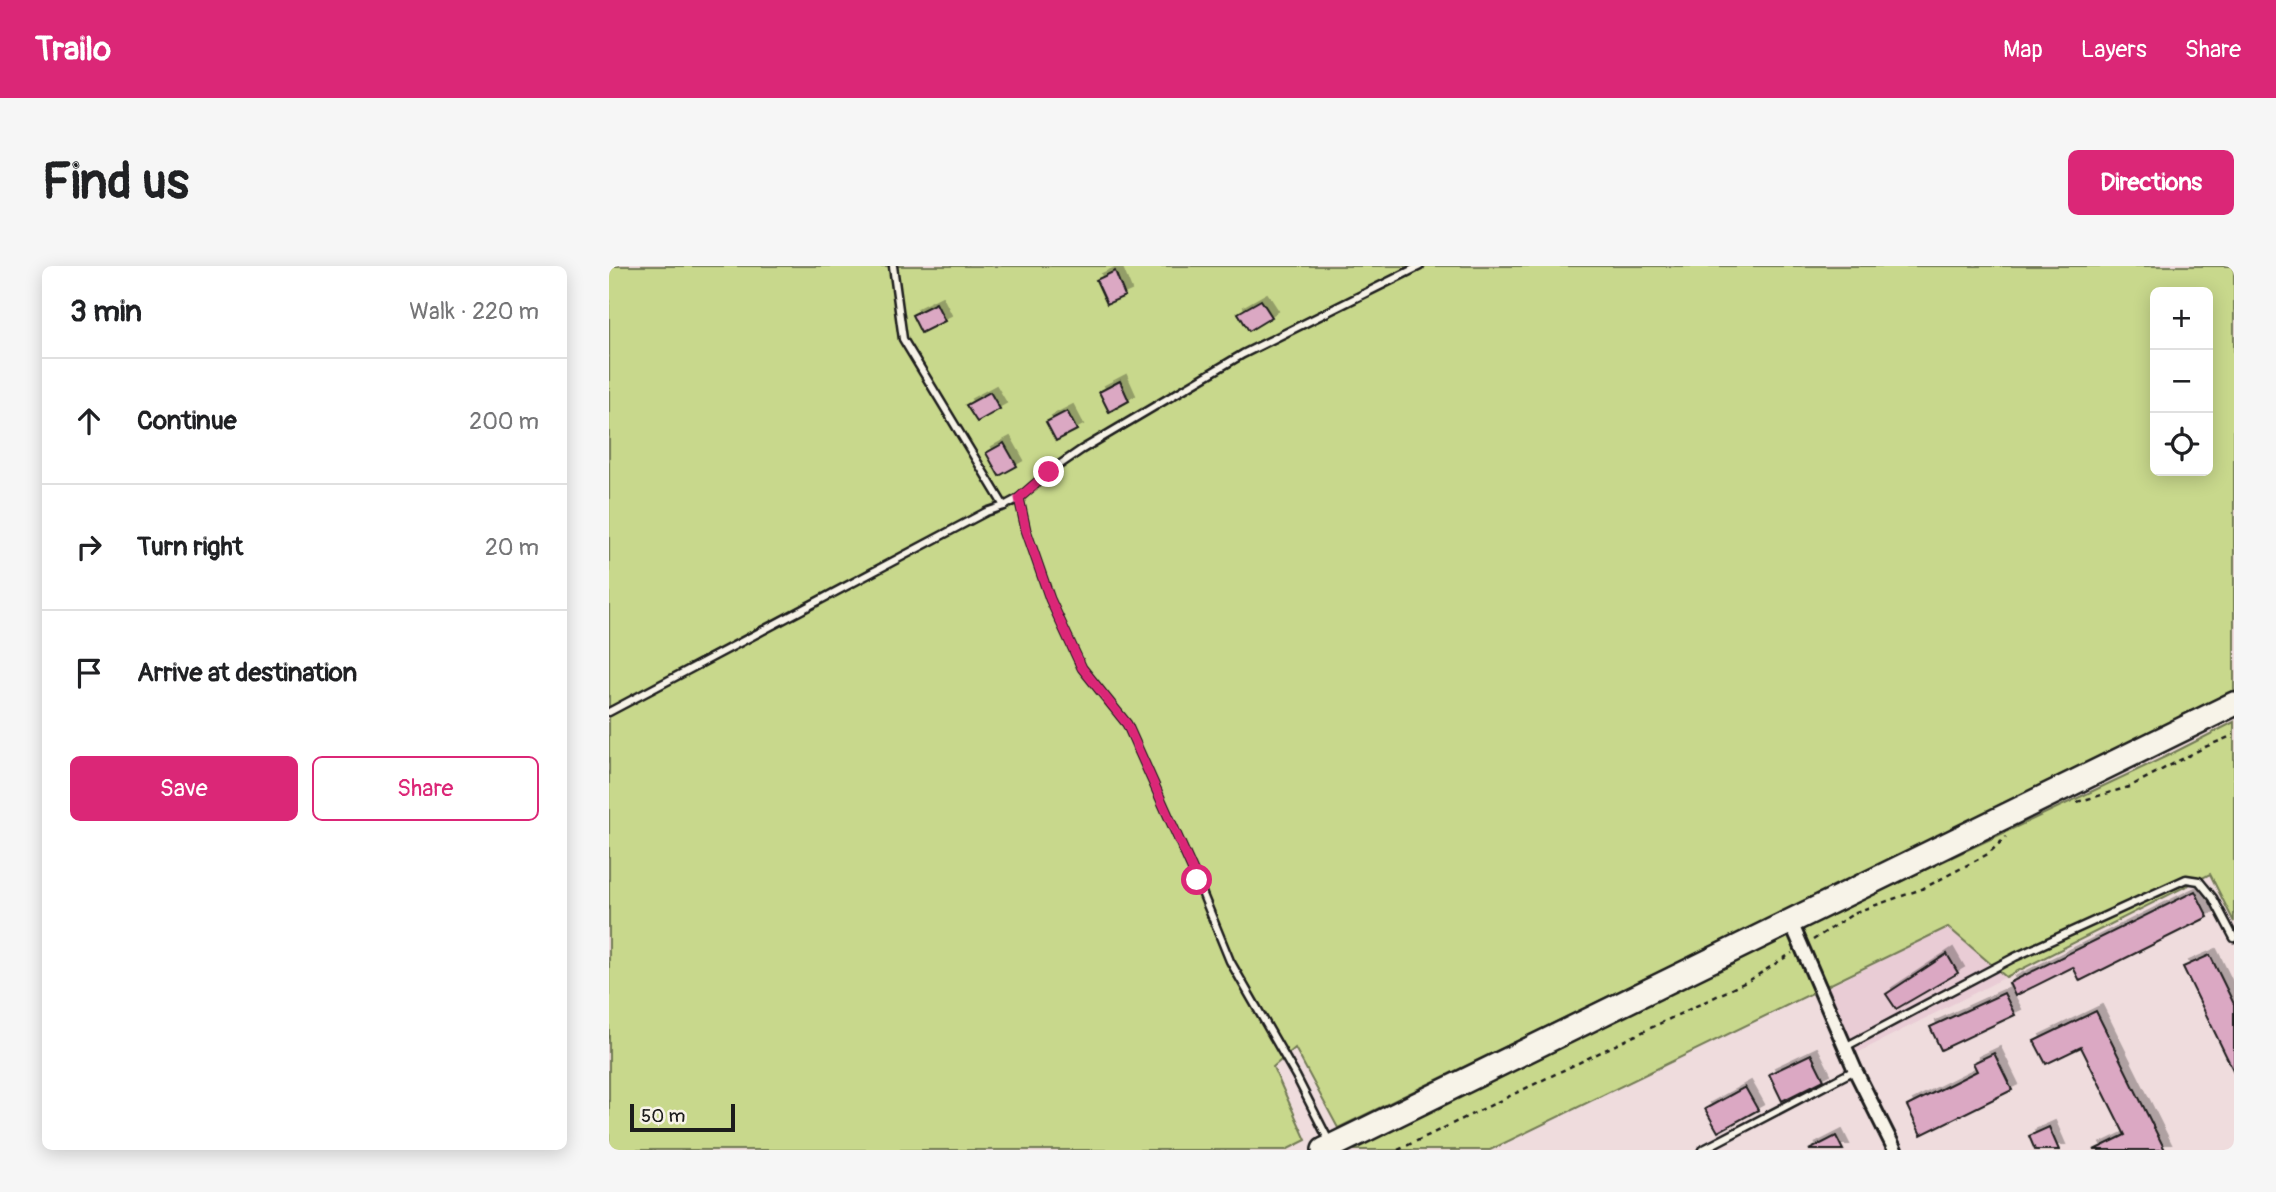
<!DOCTYPE html>
<meta charset="utf-8">
<style>
body{margin:0;font-family:Pangolin,sans-serif;background:#f6f6f6;color:#202124}
.controls{position:absolute;right:21px;top:21px;display:grid;overflow:hidden;border-radius:10px;box-shadow:0 4px 18px #0003}
.controls button{width:63px;height:63px;display:grid;place-items:center;padding:0;border:0;border-bottom:2px solid #e0e0e0;background:#fff;color:#202124;font:35px sans-serif}
.scale{position:absolute;left:21px;bottom:18px;width:105px;box-sizing:border-box;padding-left:7px;border:4px solid #1c1c1c;border-top:0;font-size:19px;line-height:24px;white-space:nowrap;color:#1c1c1c;-webkit-text-stroke:5px #f7f3e8;paint-order:stroke}
.stop{position:absolute;width:21px;height:21px;margin:-16px;border:5px solid #db2777;border-radius:50%;background:#fff}
.stop.end{background:#db2777;border-color:#fff;box-shadow:0 2px 7px #0008}
.list{margin:0;padding:0;list-style:none}
h2{display:flex;justify-content:space-between;align-items:center;height:91px;margin:0;padding:0 28px;font-size:30px}
h2 small{font-size:23px;font-weight:400;color:#757577}
.list li{display:grid;grid-template-columns:46px 1fr auto;gap:21px;align-items:center;box-sizing:border-box;height:126px;padding:0 28px;border-top:2px solid #e0e0e0}
.list b{display:block;font-size:26px;white-space:nowrap}
.list em{font-size:23px;font-style:normal;color:#757577}
.actions{display:flex;gap:14px;padding:21px 28px}
.actions a{flex:1;padding:16px 0;border:2px solid #db2777;border-radius:10px;text-align:center;font-size:24px;color:#db2777}
.actions .main{background:#db2777;color:#fff}
.icon{flex:none;width:38px;height:38px;fill:none;stroke:currentColor;stroke-width:2;stroke-linecap:round;stroke-linejoin:round}
.map{position:relative;flex:none;width:1625px;height:884px;overflow:hidden;border-radius:10px}
header{display:flex;align-items:center;gap:42px;box-sizing:border-box;height:98px;padding:0 35px;background:#db2777;color:#fff}
header strong{font-size:33px}
nav{display:flex;gap:38px;margin-inline-start:auto;font-size:24px}
.intro{display:flex;align-items:center;justify-content:space-between;box-sizing:border-box;height:168px;padding:0 42px}
h1{margin:0;font-size:49px}
.button{padding:18px 32px;border-radius:10px;background:#db2777;color:#fff;font-size:24px;font-weight:700}
main{display:flex;gap:42px;padding:0 42px}
aside{flex:1;background:#fff;border-radius:10px;box-shadow:0 4px 18px #0003}
.map>svg:first-child{display:block}
.built{fill:#e9ccd5}
.green{fill:#c8d88c;stroke:#727a54;stroke-width:2;fill-rule:evenodd}
.building{fill:#dba8c3;stroke:#1c1c1c;stroke-width:2;filter:url(#shadow)}
.lines{fill:none;stroke-linecap:round;stroke-linejoin:round}
.lane-casing{stroke:#1c1c1c;stroke-width:11}
.street-casing{stroke:#1c1c1c;stroke-width:18}
.highway-casing{stroke:#1c1c1c;stroke-width:28}
.path{stroke:#1c1c1c;stroke-width:2.5;stroke-dasharray:5 5;stroke-linecap:butt}
.lane{stroke:#f7f3e8;stroke-width:6}
.street{stroke:#f7f3e8;stroke-width:12}
.highway{stroke:#f7f3e8;stroke-width:23}
.route{stroke:#db2777;stroke-width:9}
</style>
<header>
<strong>Trailo</strong>
<nav><a>Map</a><a>Layers</a><a>Share</a></nav>
</header>
<div class="intro"><h1>Find us</h1><a class="button">Directions</a></div>
<main>
<aside>
<h2>3 min<small>Walk · 220 m</small></h2>
<ul class="list">
<li><svg class="icon" aria-label="ahead" viewBox="0 0 24 24"><path d="M12 20V5M6 11l6-6 6 6"/></svg><div><b>Continue</b></div><em>200 m</em></li>
<li><svg class="icon" aria-label="right" viewBox="0 0 24 24"><path d="M7 20v-9h11M14 6l5 5-5 5"/></svg><div><b>Turn right</b></div><em>20 m</em></li>
<li><svg class="icon" aria-label="arrive" viewBox="0 0 24 24"><path d="M6 21V4h12l-3 4 3 4H6"/></svg><div><b>Arrive at destination</b></div></li>
</ul>
<div class="actions"><a class="main">Save</a><a>Share</a></div>
</aside>
<div class="map">
<svg width="1625" height="884" viewBox="0 0 1625 884">
<defs>
<filter id="shadow"><feDropShadow dx="6" dy="-6" stdDeviation="0" flood-color="#0004"/></filter>
</defs>
<rect width="100%" height="100%" fill="#efdcdd"/>
<filter id="ink" filterUnits="userSpaceOnUse"><feTurbulence type="fractalNoise" baseFrequency=".0143" numOctaves="2"/><feDisplacementMap in="SourceGraphic" scale="14" xChannelSelector="R" yChannelSelector="G"/><feConvolveMatrix kernelMatrix="1 2 1 2 8 2 1 2 1" color-interpolation-filters="sRGB"/></filter>
<g filter="url(#ink)">
<polygon class="built" points="1339,661 1397,711 1246,788 1216,723"/>
<g class="green">
<path d="M0,0H1625V426L729,862L686,782L664,801L697,874L677,884H0ZM1546,26H1599V205H1546Z"/>
<polygon points="1625,456 1625,656 1601,608 1397,711 1339,661 881,884 736,884 1167,674 1558,490"/>
</g>
<g class="building">
<polygon points="506,5 516,30 498,38 487,14"/>
<polygon points="652,34 663,51 640,65 629,47"/>
<polygon points="327,37 336,55 312,67 303,49"/>
<polygon points="511,115 520,135 500,146 490,126"/>
<polygon points="381,126 391,143 368,156 357,139"/>
<polygon points="458,145 468,164 447,175 437,156"/>
<polygon points="395,177 408,200 390,210 377,187"/>
<polygon points="1586,625 1599,651 1471,715 1464,701 1406,730 1400,717"/>
<polygon points="1338,688 1349,707 1287,743 1277,728"/>
<polygon points="1601,689 1625,738 1625,806 1574,701"/>
<polygon points="1395,727 1406,749 1332,784 1321,761"/>
<polygon points="1487,745 1556,884 1485,884 1516,869 1472,781 1437,798 1425,775"/>
<polygon points="1385,787 1403,824 1312,869 1298,840 1368,805 1364,797"/>
<polygon points="1202,788 1215,814 1173,835 1160,808"/>
<polygon points="1136,821 1149,844 1109,866 1096,843"/>
<polygon points="1440,861 1450,884 1426,884 1420,870"/>
<polygon points="1227,870 1234,884 1200,884"/>
</g>
<g class="lines">
<g class="lane-casing">
<g id="lane">
<polyline points="284,0 294,73 395,240"/>
<polyline points="410,232 440,206 472,184 634,88 811,0"/>
<polyline points="0,446 377,246 395,240 410,232 417,264 441,333 473,402 518,458 588,614 621,695 687,810 720,875"/>
<polyline points="1236,781 1406,691 1577,613 1590,615 1604,632 1625,672"/>
<polyline points="1093,884 1246,804"/>
</g>
</g>
<g class="street-casing">
<polyline id="street" points="1181,654 1246,804 1286,884"/>
</g>
<g class="highway-casing">
<polyline id="highway" points="715,884 1625,438"/>
</g>
<g class="path">
<polyline points="1468,536 1520,521 1596,481 1625,469"/>
<polyline points="1204,674 1247,646 1313,623 1379,588 1397,571"/>
<polyline points="789,884 1141,714 1183,687"/>
</g>
<use href="#lane" class="lane"/>
<use href="#street" class="street"/>
<use href="#highway" class="highway"/>
</g>
</g>
<g class="lines" filter="url(#ink)">
<polyline class="route" points="440,206 410,232 417,264 441,333 473,402 518,458 588,614"/>
</g>
</svg>
<div class="controls">
<button>+</button>
<button>−</button>
<button><svg class="icon" aria-label="locate" viewBox="0 0 24 24"><circle cx="12" cy="12" r="6"/><path d="M12 2v4M12 18v4M2 12h4M18 12h4"/></svg></button>
</div>
<div class="scale">50 m</div>
<div class="stop" style="left:588px;top:614px"></div>
<div class="stop end" style="left:440px;top:206px"></div>
</div>
</main>
